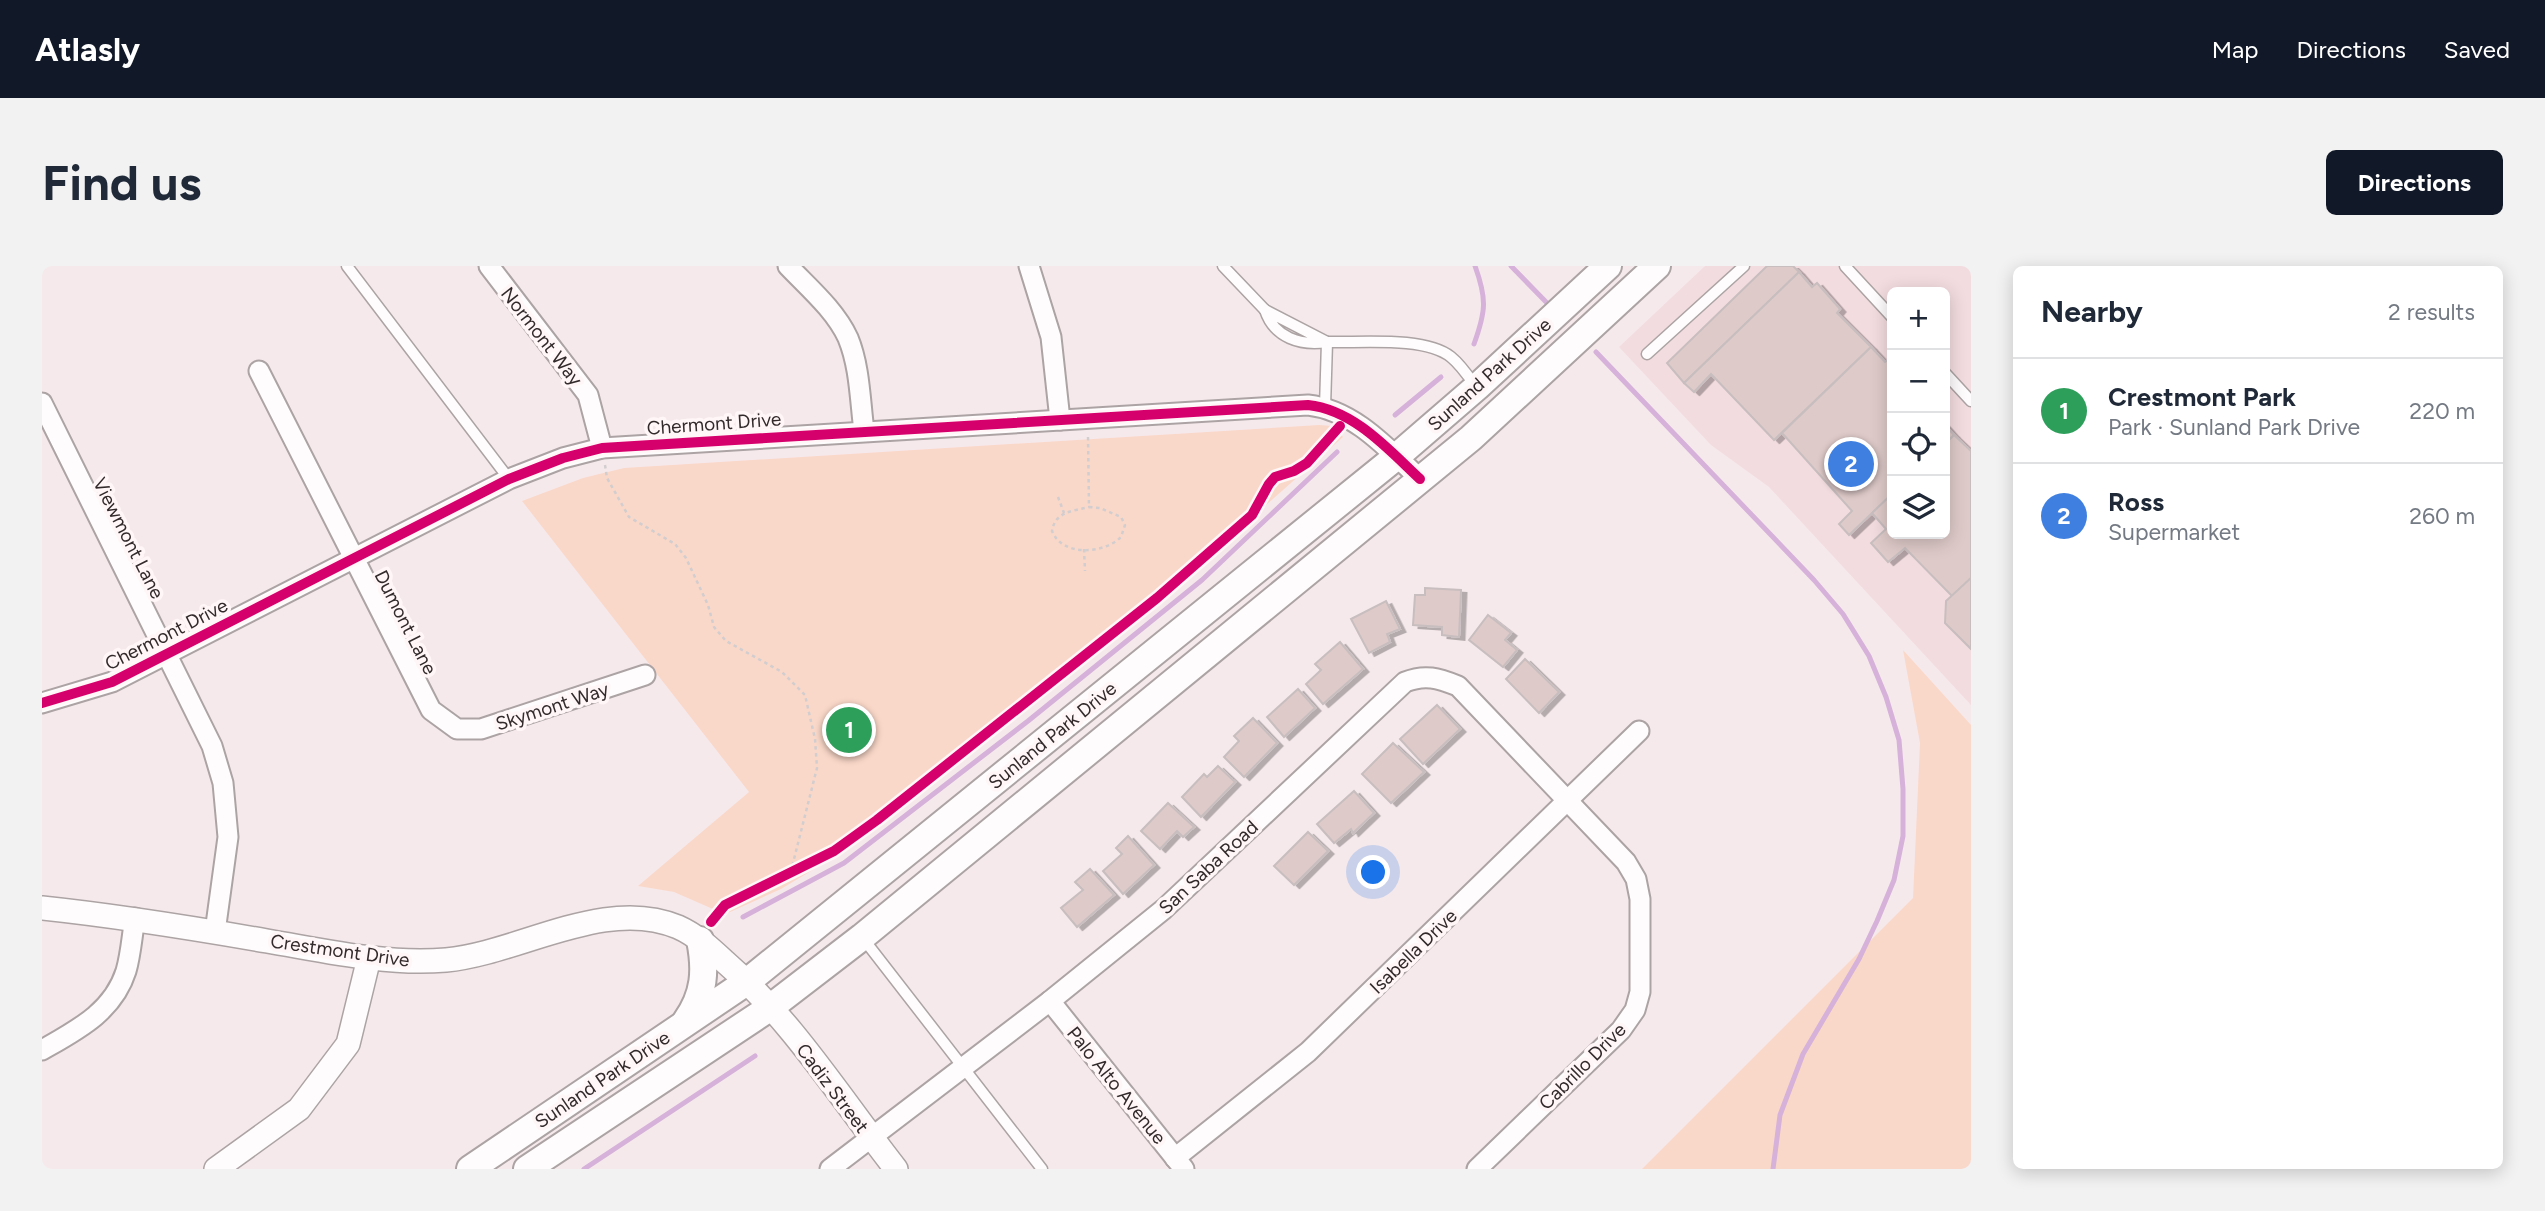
<!DOCTYPE html>
<meta charset="utf-8">
<style>
body{margin:0;font-family:Figtree,sans-serif;background:#f2f2f3;color:#1f2937}
.controls{position:absolute;right:21px;top:21px;display:grid;overflow:hidden;border-radius:10px;box-shadow:0 4px 18px #0003}
.controls button{width:63px;height:63px;display:grid;place-items:center;padding:0;border:0;border-bottom:2px solid #e0e1e3;background:#fff;color:#1f2937;font:35px sans-serif}
.you{position:absolute;left:1332px;top:607px;width:24px;height:24px;margin:-18px;border:5px solid #fff;border-radius:50%;background:#1a73e8;box-shadow:0 0 0 10px #1a73e833}
.badge{display:grid;place-items:center;width:46px;height:46px;border-radius:50%;background:#111827;color:#fff;font-size:23px;font-weight:700}
.pin{position:absolute;translate:-50% -50%;border:4px solid #fff;box-shadow:0 2px 7px #0006}
.list{margin:0;padding:0;list-style:none}
h2{display:flex;justify-content:space-between;align-items:center;height:91px;margin:0;padding:0 28px;font-size:30px}
h2 small{font-size:23px;font-weight:400;color:#747a83}
.list li{display:grid;grid-template-columns:46px 1fr auto;gap:21px;align-items:center;box-sizing:border-box;height:105px;padding:0 28px;border-top:2px solid #e0e1e3}
.list b{display:block;font-size:26px;white-space:nowrap}
.list p{margin:0;font-size:23px;white-space:nowrap;color:#747a83}
.list em{font-size:23px;font-style:normal;color:#747a83}
.icon{flex:none;width:38px;height:38px;fill:none;stroke:currentColor;stroke-width:2;stroke-linecap:round;stroke-linejoin:round}
.map{position:relative;flex:none;width:1929px;height:903px;overflow:hidden;border-radius:10px}
header{display:flex;align-items:center;gap:42px;box-sizing:border-box;height:98px;padding:0 35px;background:#111827;color:#fff}
header strong{font-size:33px}
nav{display:flex;gap:38px;margin-inline-start:auto;font-size:24px}
.intro{display:flex;align-items:center;justify-content:space-between;box-sizing:border-box;height:168px;padding:0 42px}
h1{margin:0;font-size:49px}
.button{padding:18px 32px;border-radius:10px;background:#111827;color:#fff;font-size:24px;font-weight:700}
main{display:flex;gap:42px;padding:0 42px}
aside{flex:1;background:#fff;border-radius:10px;box-shadow:0 4px 18px #0003}
.map>svg:first-child{display:block}
.built{fill:#f3dce0;fill-rule:evenodd}
.green{fill:#fad8c9}
.lines{fill:none;stroke-linecap:round;stroke-linejoin:round}
.stream{stroke:#d6b1d9;stroke-width:5}
.building{fill:#decac9;stroke:#c8bebf;stroke-width:2;filter:url(#shadow)}
.service-casing{stroke:#aca3a4;stroke-width:13}
.minor-casing{stroke:#aca3a4;stroke-width:23}
.tertiary-casing{stroke:#aca3a4;stroke-width:26}
.secondary-casing{stroke:#aca3a4;stroke-width:30}
.path{stroke:#d2cdce;stroke-width:2.5;stroke-dasharray:3.5 3.5;stroke-linecap:butt}
.service{stroke:#fefcfc;stroke-width:10}
.minor{stroke:#fefcfc;stroke-width:19}
.tertiary{stroke:#fefcfc;stroke-width:23}
.secondary{stroke:#fefcfc;stroke-width:26}
.cycleway-casing{stroke:#fff6f7;stroke-width:15}
.cycleway{stroke:#d6006c;stroke-width:10}
.labels{text-anchor:middle;stroke-width:7;stroke-linejoin:round;paint-order:stroke}
.street-label{font-size:19px;fill:#322a2b;stroke:#fff6f7}
</style>
<header>
<strong>Atlasly</strong>
<nav><a>Map</a><a>Directions</a><a>Saved</a></nav>
</header>
<div class="intro"><h1>Find us</h1><a class="button">Directions</a></div>
<main>
<div class="map">
<svg width="1929" height="903" viewBox="0 0 1929 903">
<defs>
<filter id="shadow"><feDropShadow dx="5.5" dy="3" stdDeviation="0" flood-color="#0004"/></filter>
</defs>
<rect width="100%" height="100%" fill="#f6e9ec"/>
<path class="built" d="M1663,0H1929V439L1727,221L1669,179L1577,81ZM1850,26H1903V268H1850Z"/>
<g class="green">
<polygon points="1277,159 1291,160 1301,171 1122,329 827,566 789,593 739,623 686,647 680,647 632,626 596,620 707,526 480,235 541,212 582,202"/>
<polygon points="1861,384 1929,459 1929,903 1600,903 1871,632 1878,477"/>
</g>
<g class="lines">
<g class="stream">
<polyline points="1469,0 1506,38"/>
<path d="M1432,78C1444,45 1445,33 1433,0"/>
<polyline points="1554,86 1772,314 1801,348 1827,390 1844,431 1857,474 1861,523 1861,570 1852,614 1835,655 1817,693 1761,788 1738,849 1731,903"/>
<polyline points="1353,149 1399,111"/>
<polyline points="701,651 802,597 986,455 1160,314 1295,186"/>
<polyline points="542,903 713,790"/>
</g>
</g>
<g class="building">
<polygon points="1725,0 1751,0 1757,6 1642,117 1625,97"/>
<polygon points="1757,6 1770,21 1775,17 1798,43 1795,47 1829,81 1732,174 1669,108 1652,126 1642,117"/>
<polygon points="1829,81 1843,96 1846,94 1850,98 1850,228 1807,269 1797,258 1810,245 1740,167"/>
<polygon points="1903,159 1912,169 1903,178"/>
<polygon points="1912,169 1929,185 1929,312 1910,330 1863,282 1846,296 1829,277 1844,263 1830,247 1850,228 1850,268 1903,268 1903,178"/>
<polygon points="1929,312 1929,383 1903,357 1904,335"/>
<polygon points="1383,322 1419,324 1417,371 1400,369 1400,361 1371,359 1373,329 1383,329"/>
<polygon points="1344,335 1358,363 1345,368 1348,376 1327,387 1309,353"/>
<polygon points="1446,349 1469,367 1463,374 1475,384 1461,401 1427,374"/>
<polygon points="1298,376 1321,403 1281,438 1264,418 1279,404 1273,398"/>
<polygon points="1483,393 1517,426 1497,447 1464,413"/>
<polygon points="1256,423 1273,442 1242,471 1225,451"/>
<polygon points="1395,439 1418,463 1381,498 1358,473"/>
<polygon points="1211,452 1235,477 1202,511 1182,491 1197,475 1192,470"/>
<polygon points="1351,477 1382,506 1349,537 1320,508"/>
<polygon points="1176,500 1193,516 1159,551 1140,531 1162,508 1165,511"/>
<polygon points="1312,525 1332,547 1311,567 1309,563 1292,577 1275,558"/>
<polygon points="1126,537 1152,561 1141,571 1135,565 1118,583 1099,565"/>
<polygon points="1266,566 1286,585 1252,619 1232,600"/>
<polygon points="1086,570 1112,599 1081,628 1061,605 1080,588 1074,582"/>
<polygon points="1048,603 1072,629 1035,661 1019,642 1041,624 1033,616"/>
</g>
<g class="lines">
<g class="service-casing">
<g id="service">
<polyline points="305,0 467,213"/>
<polyline points="1181,0 1223,44"/>
<polyline points="1803,0 1850,51"/>
<path d="M1223,44L1285,76C1259,80 1232,72 1223,44Z"/>
<polyline points="1605,88 1702,0"/>
<polyline points="1903,107 1929,135"/>
<path d="M1283,141L1285,76C1318,77 1383,70 1409,91C1419,99 1427,111 1434,121"/>
<polyline points="820,671 1000,903"/>
</g>
</g>
<g class="minor-casing">
<g id="minor">
<polyline points="447,0 546,129 560,182"/>
<path d="M746,0C767,22 793,44 806,72C818,101 818,135 822,165"/>
<polyline points="987,0 1009,71 1018,154"/>
<polyline points="217,105 389,444 415,463 439,463 603,409"/>
<polyline points="0,137 170,480 181,517 186,571 173,666"/>
<path d="M0,437L70,416L467,213L521,192L560,182L1266,139C1312,144 1346,183 1378,213"/>
<polyline points="1008,735 1142,903"/>
<path d="M0,784C35,764 71,746 84,705C89,688 90,669 93,652"/>
<polyline points="1133,892 1266,786 1597,465"/>
<path d="M788,903L1008,735L1122,643L1363,416C1383,408 1396,412 1416,420L1584,596L1594,613L1598,633V726L1593,744L1579,764L1435,903"/>
</g>
</g>
<g class="tertiary-casing">
<g id="tertiary">
<path d="M0,642C76,650 150,662 225,675C284,685 344,699 404,694C478,687 563,630 636,661C654,669 668,682 682,695C750,754 799,833 854,903"/>
<polyline points="174,903 257,843 306,778 327,692"/>
</g>
</g>
<g class="secondary-casing">
<g id="secondary">
<path d="M644,755C663,728 664,704 658,674"/>
<polyline points="428,903 706,715 1354,191 1435,121 1566,0"/>
<polyline points="485,903 729,741 820,671 1429,172 1615,0"/>
</g>
</g>
<g class="path">
<polyline points="1046,171 1047,241"/>
<polyline points="563,199 565,212 587,251 633,278 644,292 666,339 672,361 684,375 740,406 763,429 773,473 775,502 750,601 751,607"/>
<polyline points="1016,231 1022,247"/>
<path d="M1047,241L1058,242L1079,251L1083,259L1079,271C1062,288 1020,291 1010,265C1013,246 1030,245 1047,241Z"/>
<polyline points="1042,283 1043,305"/>
<polyline points="669,656 683,639 792,585 835,554 1115,332 1210,249 1227,218 1233,211 1252,205 1265,197 1294,166"/>
</g>
<use href="#service" class="service"/>
<use href="#minor" class="minor"/>
<use href="#tertiary" class="tertiary"/>
<use href="#secondary" class="secondary"/>
<g class="cycleway-casing">
<g id="cycleway">
<path d="M0,437L70,416L467,213L521,192L560,182L1266,139C1312,144 1346,183 1378,213"/>
<polyline points="669,656 683,639 792,585 835,554 1115,332 1210,249 1227,218 1233,211 1252,205 1265,197 1298,160"/>
</g>
</g>
<use href="#cycleway" class="cycleway"/>
</g>
<g class="labels">
<g class="street-label">
<text transform="translate(500 70) rotate(52)" y="7">Normont Way</text>
<text transform="translate(1447 108) rotate(-42)" y="7">Sunland Park Drive</text>
<text transform="translate(672 157) rotate(-4)" y="7">Chermont Drive</text>
<text transform="translate(87 272) rotate(63)" y="7">Viewmont Lane</text>
<text transform="translate(364 356) rotate(63)" y="7">Dumont Lane</text>
<text transform="translate(124 368) rotate(-27)" y="7">Chermont Drive</text>
<text transform="translate(510 440) rotate(-18)" y="7">Skymont Way</text>
<text transform="translate(1010 469) rotate(-39)" y="7">Sunland Park Drive</text>
<text transform="translate(1166 601) rotate(-43)" y="7">San Saba Road</text>
<text transform="translate(298 684) rotate(8)" y="7">Crestmont Drive</text>
<text transform="translate(1371 685) rotate(-44)" y="7">Isabella Drive</text>
<text transform="translate(1540 800) rotate(-45)" y="7">Cabrillo Drive</text>
<text transform="translate(560 813) rotate(-34)" y="7">Sunland Park Drive</text>
<text transform="translate(1075 819) rotate(51)" y="7">Palo Alto Avenue</text>
<text transform="translate(791 822) rotate(53)" y="7">Cadiz Street</text>
</g>
</g>
</svg>
<div class="controls">
<button>+</button>
<button>−</button>
<button><svg class="icon" aria-label="locate" viewBox="0 0 24 24"><circle cx="12" cy="12" r="6"/><path d="M12 2v4M12 18v4M2 12h4M18 12h4"/></svg></button>
<button><svg class="icon" aria-label="layers" viewBox="0 0 24 24"><path d="M12 4l9 5-9 5-9-5zM3 14l9 5 9-5"/></svg></button>
</div>
<div class="you"></div>
<div class="pin badge" style="left:807px;top:464px;background:#2e9e5b">1</div>
<div class="pin badge" style="left:1809px;top:198px;background:#3f7fe0">2</div>
</div>
<aside>
<h2>Nearby<small>2 results</small></h2>
<ul class="list">
<li><span class="badge" style="background:#2e9e5b">1</span><div><b>Crestmont Park</b><p>Park · Sunland Park Drive</p></div><em>220 m</em></li>
<li><span class="badge" style="background:#3f7fe0">2</span><div><b>Ross</b><p>Supermarket</p></div><em>260 m</em></li>
</ul>
</aside>
</main>
